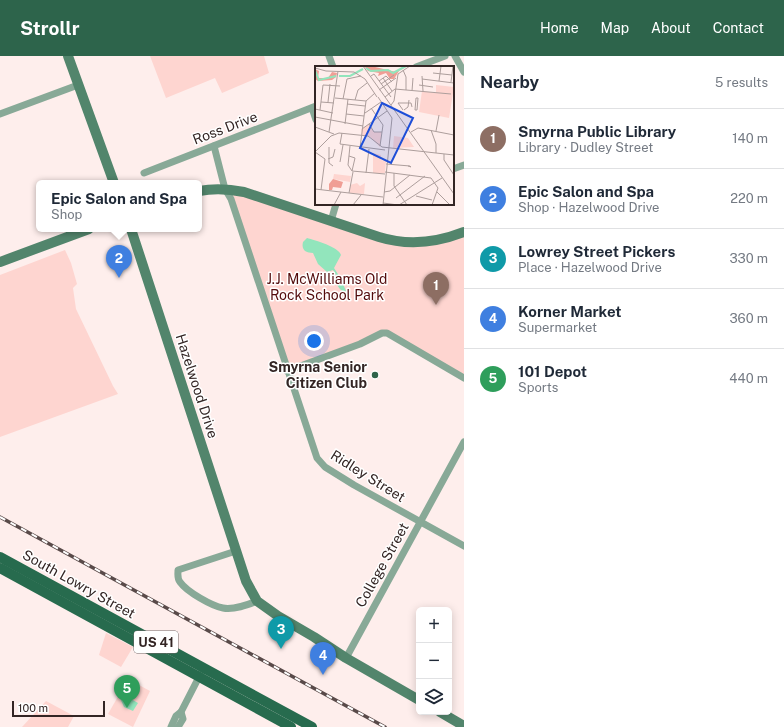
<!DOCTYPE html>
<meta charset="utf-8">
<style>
body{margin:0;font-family:"Public Sans",sans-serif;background:#f6f6f7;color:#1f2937}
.controls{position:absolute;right:12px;bottom:12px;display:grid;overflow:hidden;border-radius:6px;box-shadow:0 2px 10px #0003}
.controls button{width:36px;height:36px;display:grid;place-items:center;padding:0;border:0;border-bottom:1px solid #e0e1e3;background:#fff;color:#1f2937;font:20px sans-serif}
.scale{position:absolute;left:12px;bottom:10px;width:93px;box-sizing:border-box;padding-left:4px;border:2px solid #332524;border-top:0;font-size:11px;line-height:14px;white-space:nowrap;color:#332524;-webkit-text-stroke:3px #fff;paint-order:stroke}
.you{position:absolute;left:314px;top:285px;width:14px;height:14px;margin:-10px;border:3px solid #fff;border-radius:50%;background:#1a73e8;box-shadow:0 0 0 6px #1a73e833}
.badge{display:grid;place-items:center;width:26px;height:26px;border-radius:50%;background:#2d644b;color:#fff;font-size:13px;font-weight:700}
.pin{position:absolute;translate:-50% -33px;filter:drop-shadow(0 1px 2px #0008)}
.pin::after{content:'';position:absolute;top:21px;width:14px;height:12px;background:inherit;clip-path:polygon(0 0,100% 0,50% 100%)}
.popup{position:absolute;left:36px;top:124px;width:166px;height:52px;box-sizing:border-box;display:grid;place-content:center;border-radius:6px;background:#fff;filter:drop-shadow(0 1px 3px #0005);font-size:13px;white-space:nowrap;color:#747a83}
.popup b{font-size:15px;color:#1f2937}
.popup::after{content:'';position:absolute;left:50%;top:100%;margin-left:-8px;border:8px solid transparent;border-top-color:#fff}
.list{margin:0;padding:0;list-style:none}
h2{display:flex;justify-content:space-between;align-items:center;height:52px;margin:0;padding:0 16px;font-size:17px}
h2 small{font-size:13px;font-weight:400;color:#747a83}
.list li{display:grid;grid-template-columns:26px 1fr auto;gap:12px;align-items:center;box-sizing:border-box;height:60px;padding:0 16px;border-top:1px solid #e0e1e3}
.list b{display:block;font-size:15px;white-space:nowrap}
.list p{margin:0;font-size:13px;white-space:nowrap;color:#747a83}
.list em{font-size:13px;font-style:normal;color:#747a83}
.icon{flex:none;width:22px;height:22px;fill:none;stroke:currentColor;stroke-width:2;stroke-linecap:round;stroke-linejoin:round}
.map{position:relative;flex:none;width:464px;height:671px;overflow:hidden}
header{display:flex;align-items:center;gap:24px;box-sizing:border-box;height:56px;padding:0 20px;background:#2d644b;color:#fff}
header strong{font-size:19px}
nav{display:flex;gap:22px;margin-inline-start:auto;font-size:14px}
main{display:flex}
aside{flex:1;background:#fff}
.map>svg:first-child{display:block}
.green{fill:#fed5d0}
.water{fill:#92e5bc}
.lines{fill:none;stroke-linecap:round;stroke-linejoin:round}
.street{stroke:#88a997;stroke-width:7}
.secondary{stroke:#52856c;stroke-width:10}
.primary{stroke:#276b4e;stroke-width:10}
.rail-casing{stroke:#594a49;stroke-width:3.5}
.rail{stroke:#fff;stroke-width:2;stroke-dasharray:6;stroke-linecap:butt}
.poi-dot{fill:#2d644b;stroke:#fff;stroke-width:1.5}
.labels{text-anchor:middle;stroke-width:3;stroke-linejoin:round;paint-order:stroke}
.shield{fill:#fff;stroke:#706666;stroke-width:1}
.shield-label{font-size:13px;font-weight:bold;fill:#332524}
.street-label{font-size:14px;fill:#332524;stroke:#fff}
.park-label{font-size:14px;fill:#530b0c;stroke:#fff}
.poi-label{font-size:14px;font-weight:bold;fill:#332524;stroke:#fff;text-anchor:end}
.inset-river{fill:none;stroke:#92e5bc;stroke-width:2}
.inset-road{fill:none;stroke:#ad9e9c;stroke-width:1}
.view{fill:#1d4ed8;fill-opacity:0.15;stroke:#1d4ed8;stroke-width:2}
.inset-edge{fill:none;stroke:#332524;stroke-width:2}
</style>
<header>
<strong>Strollr</strong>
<nav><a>Home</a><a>Map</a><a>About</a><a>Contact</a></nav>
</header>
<main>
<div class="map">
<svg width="464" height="671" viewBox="0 0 464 671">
<rect width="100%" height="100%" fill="#feeeec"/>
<g class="green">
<polygon points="150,0 264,0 269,17 222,37 215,22 166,42"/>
<polygon points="225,133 396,185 464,176 464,322 390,277 287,315"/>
<polygon points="65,194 71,207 77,228 73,232 76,253 113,330 118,338 0,381 0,219"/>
<polygon points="106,577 133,591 121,611 99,599"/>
<polygon points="128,623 150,635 133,671 108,658"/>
<polygon points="46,645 74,660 68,671 22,671"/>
</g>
<g class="water">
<path d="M307,182C315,184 339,191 341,199L334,212L341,223L346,235L345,236C340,235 338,230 335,225L337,221L333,214L327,216L318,208L313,197C306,197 301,194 303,186Z"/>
<polygon points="130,639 131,643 138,647 133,655 124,651 120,642"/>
</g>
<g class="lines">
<g class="street">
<polyline points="329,0 333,11"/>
<polyline points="455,0 464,16"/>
<polyline points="416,11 445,0"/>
<polyline points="312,52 316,64"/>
<polyline points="0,58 78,29"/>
<polyline points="214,90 225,133 231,143 317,402 325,411 354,429 464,490"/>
<polyline points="453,113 464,109"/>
<polyline points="144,117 316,50"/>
<polyline points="331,165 336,148"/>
<polyline points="287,315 360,288 382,277 387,277 464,322"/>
<path d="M236,495L178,514C178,519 177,522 180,526C187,536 212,550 223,552C234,554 247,549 257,545"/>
<polyline points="346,602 464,386"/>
<polyline points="171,671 176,660 181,656 201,617"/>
<polyline points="178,671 183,663 181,656"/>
</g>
<g class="secondary">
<polyline points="68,0 114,127"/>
<path d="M199,135C215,132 229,133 244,136L379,181C408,190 436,187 464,176"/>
<polyline points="131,173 246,525 257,545 278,560 314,581 346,602 419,644"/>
<polyline points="0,206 89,173"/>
<polyline points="440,656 464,670"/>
</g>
<g class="primary">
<polyline points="0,501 312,671"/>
<polyline points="0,512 291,671"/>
</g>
<g class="rail-casing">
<polyline id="rail" points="0,461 385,671"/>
</g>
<use href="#rail" class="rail"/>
</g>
<circle class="poi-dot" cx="375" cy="319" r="4"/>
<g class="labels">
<rect class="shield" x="134" y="575" width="44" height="22" rx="3"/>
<g class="shield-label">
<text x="156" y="591">US 41</text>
</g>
<g class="street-label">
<text transform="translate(225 72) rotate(-21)" y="5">Ross Drive</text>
<text transform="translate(197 330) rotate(72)" y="5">Hazelwood Drive</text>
<text transform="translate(368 420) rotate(32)" y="5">Ridley Street</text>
<text transform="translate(382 509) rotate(-61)" y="5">College Street</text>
<text transform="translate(79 528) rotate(29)" y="5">South Lowry Street</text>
</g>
<g class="park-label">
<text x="327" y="228">J.J. McWilliams Old<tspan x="327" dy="16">Rock School Park</tspan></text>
</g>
<g class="poi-label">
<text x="367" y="316">Smyrna Senior<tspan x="367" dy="16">Citizen Club</tspan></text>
</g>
</g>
<g transform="translate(315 10)">
<rect width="139" height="139" fill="#feeeec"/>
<path d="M121,19L139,21L134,52L104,46L107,25L121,27ZM54,58L59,66H67L65,81L55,71L47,69L46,63ZM79,70L93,72L99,81L78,82ZM58,87L66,89V94L71,95L70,107H58ZM19,108L36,110L35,116L18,113ZM42,117L45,120L50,117L49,128L35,127V119Z" fill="#fed5d0"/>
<path d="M56,0L81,6L93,0L84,5L79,13H75L71,7L63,10L64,7L53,5L50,1ZM0,3L4,5L3,12H13L17,6L22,7L21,11L17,14L3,15L0,13ZM18,113L28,116L26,122L18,121L17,124H14V118Z" fill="#f09e95"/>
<path class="inset-river" d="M51,2L56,5L73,4L78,7L91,0M0,4L4,14L21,10M24,10H35L48,3"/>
<path class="inset-road" d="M48,0L139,128M0,2L11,5L39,6L50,13L62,31M88,4L91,11V24M118,7L137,9M56,10L59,8L76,31M107,10L108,25M68,12L77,25M107,13L139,17M64,15L71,10L77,16M124,15L126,0M136,16L138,0M66,18L79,9M104,19L118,21M64,24L81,12M97,25L98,12M63,31L77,52L68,139M70,31L80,23L136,28M20,32L51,35M101,32H103L102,44H100ZM28,33L32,13L46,10M40,34L43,24L52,17M6,36L19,37M13,36L15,18M32,38L50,40M76,39L79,35L83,8L95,0M56,42L68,59L65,80M0,43L18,47M5,44L8,19L25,20M88,44L83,37H96L97,41M89,44L93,41L94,34M50,47L66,36M31,48L49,50M0,51L48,60M30,58L33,33M54,58L59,66H67M0,61L19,68M47,63L72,45M116,64L121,78V87M121,65L124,49M14,66L23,5M96,66L103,62L139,69M27,67L25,78L70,84M35,80L33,99L37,105L70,108M14,81V97L18,100M45,82L51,35L60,27M0,86L16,70L24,67L53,70L67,81L139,89M0,86L10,93L6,124M129,88V94L139,109M34,90L40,92L37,105M13,93L18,91L20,83M25,96L28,79M71,98L95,100L96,101L93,100M70,106L116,112L123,122L117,139M51,107L54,83M79,107V120L92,139M0,123L68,131M69,126L75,125L95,109M122,126L134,138M34,127L38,106M101,130L117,134M81,132L110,110M68,137L83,139M19,139L26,126M38,139L46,129M84,139L127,112"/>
<path class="view" d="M67,37L98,52L76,97L45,82Z"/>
<rect width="139" height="139" class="inset-edge"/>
</g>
</svg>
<div class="controls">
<button>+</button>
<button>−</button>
<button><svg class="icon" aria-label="layers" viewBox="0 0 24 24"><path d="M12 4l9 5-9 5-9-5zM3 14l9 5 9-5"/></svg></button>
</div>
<div class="scale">100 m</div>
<div class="you"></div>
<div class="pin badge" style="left:436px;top:249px;background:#8d6e63">1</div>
<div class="pin badge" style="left:119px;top:222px;background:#3f7fe0">2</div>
<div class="popup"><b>Epic Salon and Spa</b>Shop</div>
<div class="pin badge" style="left:281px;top:593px;background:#0f9aa8">3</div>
<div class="pin badge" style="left:323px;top:619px;background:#3f7fe0">4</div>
<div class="pin badge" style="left:127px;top:652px;background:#2e9e5b">5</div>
</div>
<aside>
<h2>Nearby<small>5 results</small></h2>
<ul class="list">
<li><span class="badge" style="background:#8d6e63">1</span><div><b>Smyrna Public Library</b><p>Library · Dudley Street</p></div><em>140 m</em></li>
<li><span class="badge" style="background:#3f7fe0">2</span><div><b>Epic Salon and Spa</b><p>Shop · Hazelwood Drive</p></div><em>220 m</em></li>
<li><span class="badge" style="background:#0f9aa8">3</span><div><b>Lowrey Street Pickers</b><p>Place · Hazelwood Drive</p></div><em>330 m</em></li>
<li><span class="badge" style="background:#3f7fe0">4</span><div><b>Korner Market</b><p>Supermarket</p></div><em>360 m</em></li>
<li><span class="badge" style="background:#2e9e5b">5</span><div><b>101 Depot</b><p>Sports</p></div><em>440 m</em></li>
</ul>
</aside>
</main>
